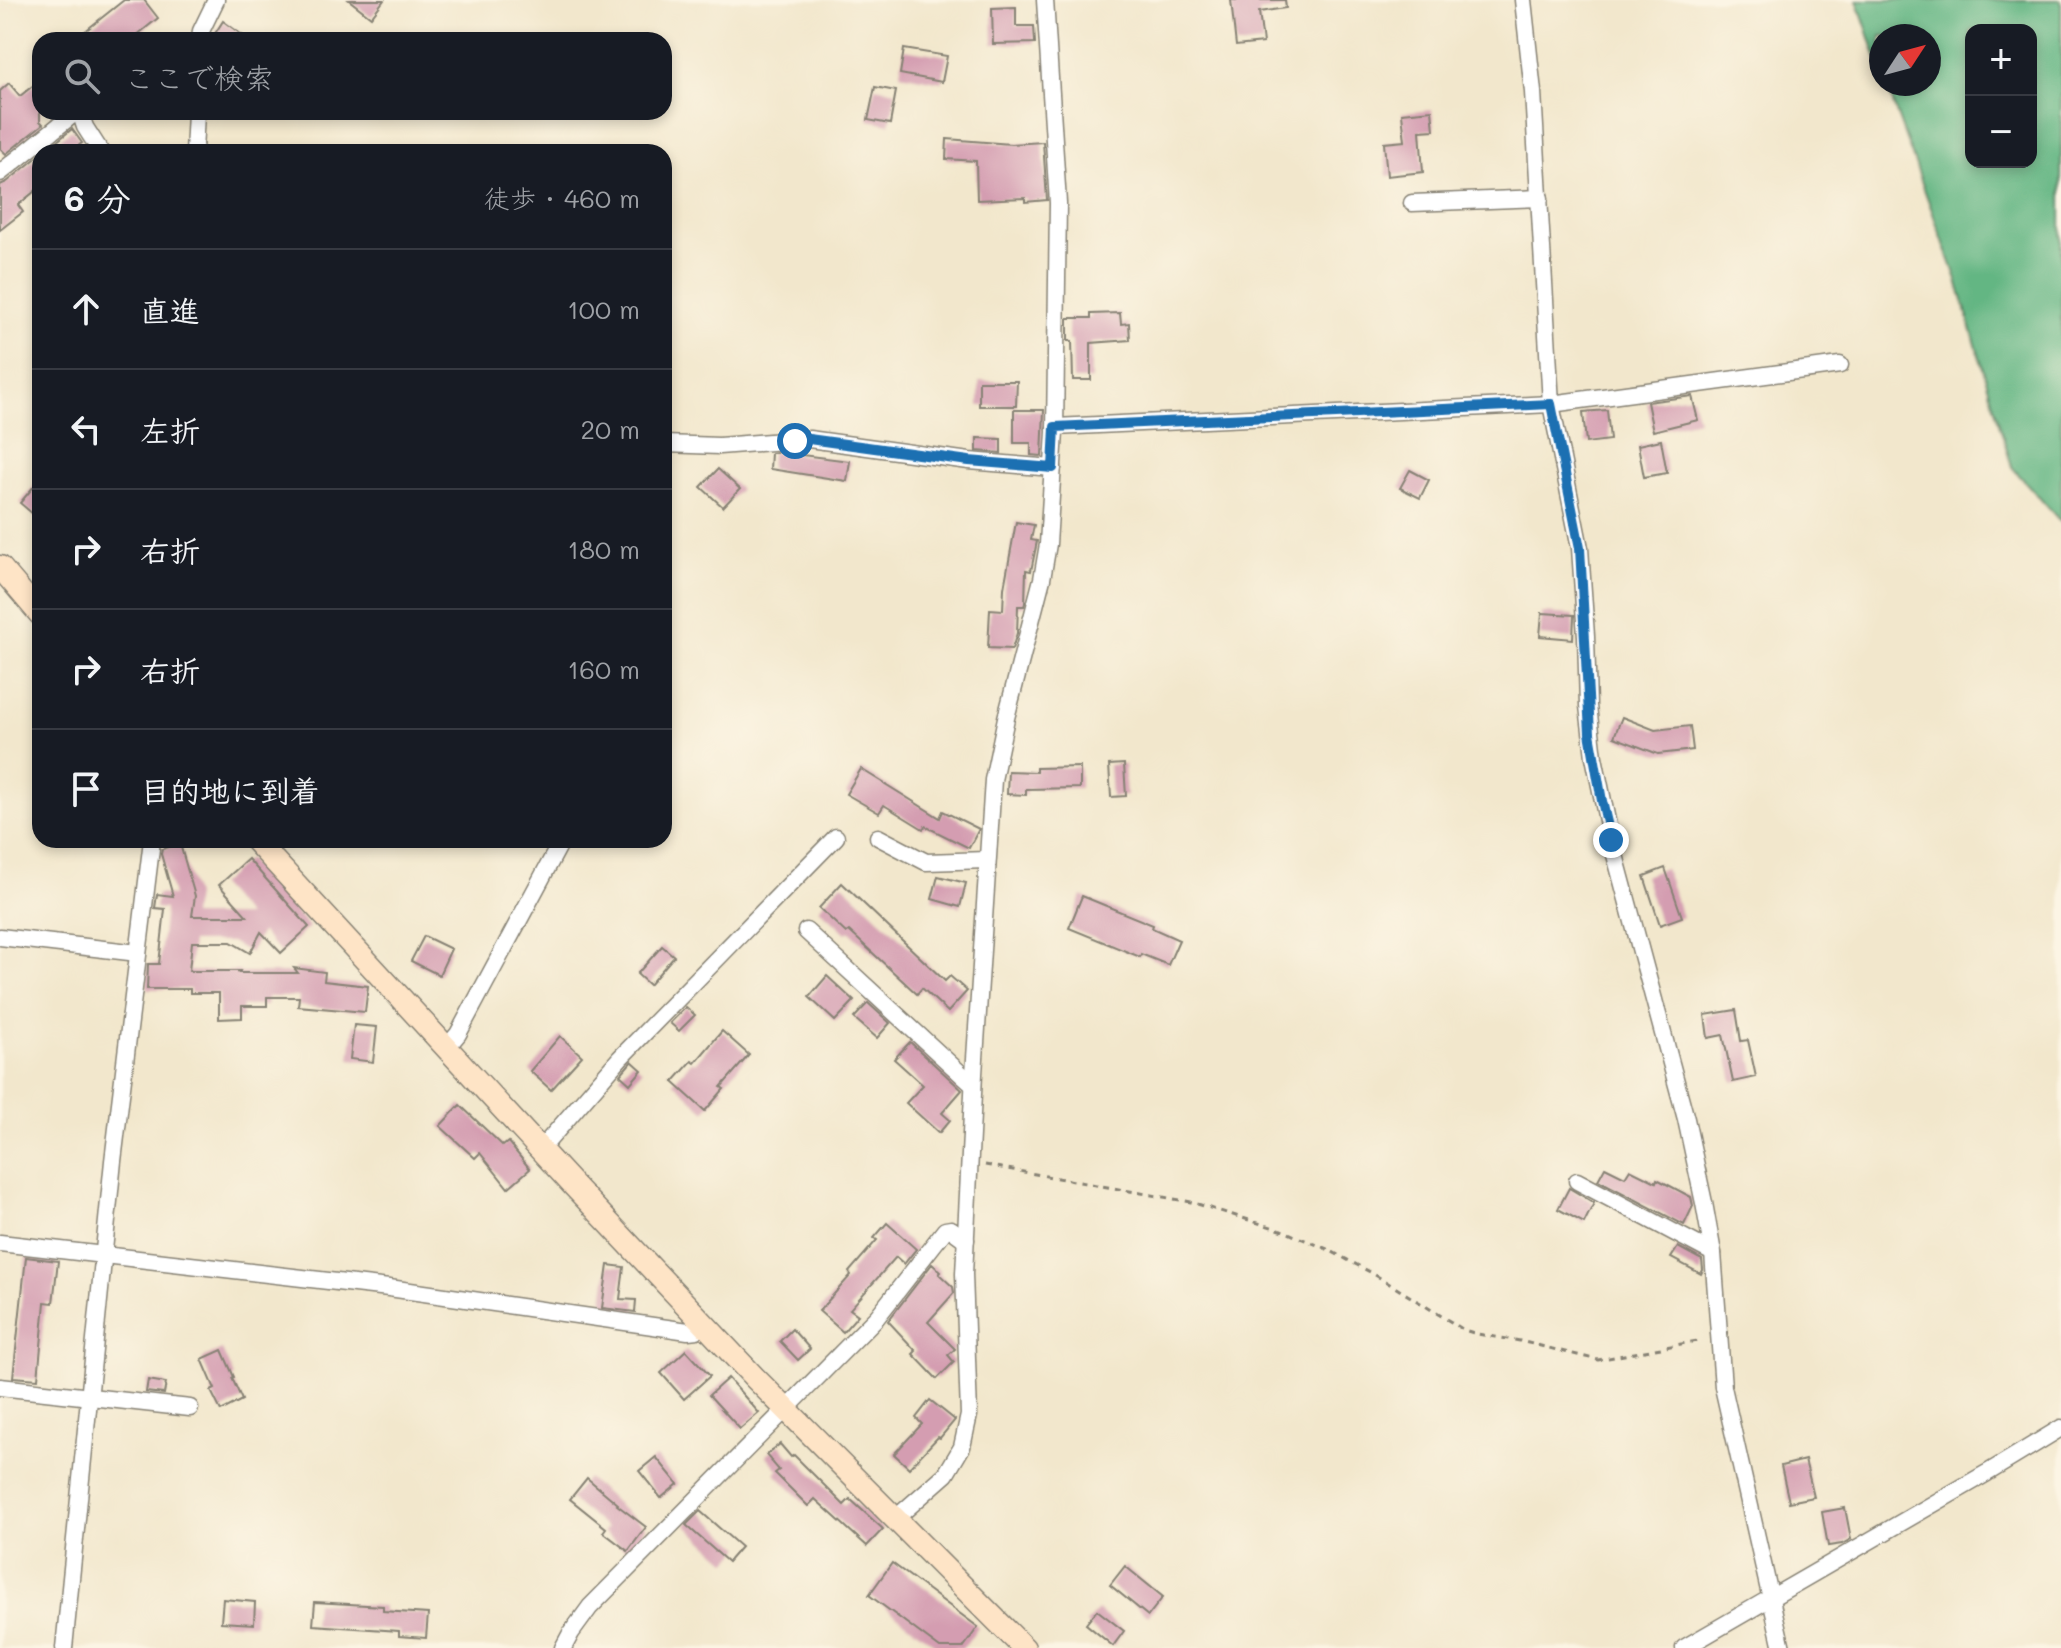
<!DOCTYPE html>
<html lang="ja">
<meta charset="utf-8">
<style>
body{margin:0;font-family:Mali,"Klee One",sans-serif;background:#20242c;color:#f1f3f6}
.controls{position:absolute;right:24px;top:24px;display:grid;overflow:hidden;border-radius:16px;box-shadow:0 4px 12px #0003}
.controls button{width:72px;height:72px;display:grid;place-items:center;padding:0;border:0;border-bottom:2px solid #363941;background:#171b24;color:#f1f3f6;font:40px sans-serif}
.compass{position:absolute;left:1869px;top:24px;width:72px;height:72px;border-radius:50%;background:#171b24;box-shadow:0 4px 12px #0003;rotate:54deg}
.stop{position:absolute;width:24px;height:24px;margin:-18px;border:6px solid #1f6fb2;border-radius:50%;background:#fff}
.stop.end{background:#1f6fb2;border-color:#fff;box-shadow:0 2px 8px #0008}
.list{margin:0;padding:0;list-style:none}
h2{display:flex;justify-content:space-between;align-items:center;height:104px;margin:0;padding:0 32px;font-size:34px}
h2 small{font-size:26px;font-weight:400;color:#9ea1a6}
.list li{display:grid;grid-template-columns:52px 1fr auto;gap:24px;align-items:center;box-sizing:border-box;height:120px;padding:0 32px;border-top:2px solid #363941}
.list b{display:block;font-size:30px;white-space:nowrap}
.list em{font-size:26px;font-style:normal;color:#9ea1a6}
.icon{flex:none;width:44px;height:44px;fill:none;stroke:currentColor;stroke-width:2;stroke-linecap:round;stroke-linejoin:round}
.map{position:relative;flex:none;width:2061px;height:1648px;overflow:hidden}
.search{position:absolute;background:#171b24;box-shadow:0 4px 12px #0003;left:32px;top:32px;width:640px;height:88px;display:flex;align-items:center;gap:20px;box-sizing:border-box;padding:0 28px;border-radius:24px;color:#9ea1a6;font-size:30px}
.panel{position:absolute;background:#171b24;box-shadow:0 4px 12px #0003;left:32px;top:144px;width:640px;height:704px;border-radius:24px}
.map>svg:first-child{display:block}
.forest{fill:#64b683;stroke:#406950;stroke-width:2;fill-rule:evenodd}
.building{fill:#d49db1}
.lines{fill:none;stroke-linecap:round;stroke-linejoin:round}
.street-casing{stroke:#878274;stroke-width:19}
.secondary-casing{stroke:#878274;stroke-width:25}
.path{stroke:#878274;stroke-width:3;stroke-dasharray:6 6;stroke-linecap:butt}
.street{stroke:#fff;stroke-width:16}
.secondary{stroke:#fee4c6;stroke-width:22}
.route{stroke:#1f6fb2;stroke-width:10}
</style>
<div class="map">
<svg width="2061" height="1648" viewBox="0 0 2061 1648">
<rect width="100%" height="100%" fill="#fcf5e5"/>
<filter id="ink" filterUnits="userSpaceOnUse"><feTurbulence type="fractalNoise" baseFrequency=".0125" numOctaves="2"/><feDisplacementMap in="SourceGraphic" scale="16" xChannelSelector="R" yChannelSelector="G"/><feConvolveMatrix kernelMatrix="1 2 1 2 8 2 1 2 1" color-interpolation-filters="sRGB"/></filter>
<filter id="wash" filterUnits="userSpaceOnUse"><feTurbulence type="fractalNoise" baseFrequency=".006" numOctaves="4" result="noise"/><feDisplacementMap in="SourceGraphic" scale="32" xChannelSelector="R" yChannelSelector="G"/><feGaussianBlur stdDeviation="1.8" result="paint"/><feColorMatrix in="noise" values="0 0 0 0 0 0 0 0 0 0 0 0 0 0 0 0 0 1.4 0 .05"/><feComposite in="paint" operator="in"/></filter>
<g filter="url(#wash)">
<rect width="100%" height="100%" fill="#f2e7cc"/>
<path class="forest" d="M1857,0H2061V522L2012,467L1956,277L1886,84H1929V36H1881V70ZM1971,30H2031V162H1971Z"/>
<g id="blocks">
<g class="building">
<polygon points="124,0 144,0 158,18 131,40 74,40"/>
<polygon points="349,0 384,0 371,17"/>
<polygon points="1231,0 1285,0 1286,8 1259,12 1263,43 1236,46"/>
<polygon points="1016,7 1016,26 1034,26 1035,43 993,44 992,8"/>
<polygon points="223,21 249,40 211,40"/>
<polygon points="904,49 947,56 942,82 900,74"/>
<polygon points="40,80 40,121 43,124 6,154 0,148 0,91 9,83 20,96"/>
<polygon points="875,87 896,91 890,124 868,120"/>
<polygon points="1432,110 1434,130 1420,131 1423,172 1387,176 1384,143 1405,141 1402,113"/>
<polygon points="72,129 82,143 70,152 44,152"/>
<polygon points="947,139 1011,144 1043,142 1047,200 1025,202 1025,198 977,200 976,161 946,159"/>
<polygon points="40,155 40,187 18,205 23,212 0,230 0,185 7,182"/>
<polygon points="1120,313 1121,324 1129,323 1130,340 1091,343 1091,380 1073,380 1072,341 1068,341 1068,318 1091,318 1091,314"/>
<polygon points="979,381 1017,381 1016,406 979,406"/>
<polygon points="1692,396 1698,420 1653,431 1647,402"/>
<polygon points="1014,410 1044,410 1042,456 1031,455 1031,443 1014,443"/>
<polygon points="1607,410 1610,440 1586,443 1583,412"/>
<polygon points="977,438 1001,439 1001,453 977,451"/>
<polygon points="1661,440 1667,473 1644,477 1638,445"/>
<polygon points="778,452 850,461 847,481 770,469 771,453"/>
<polygon points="718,469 740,489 723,507 701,487"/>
<polygon points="1410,470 1429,480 1420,498 1400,488"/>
<polygon points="40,479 40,520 20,503"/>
<polygon points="1016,522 1034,525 1031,540 1037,541 1031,571 1026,570 1025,603 1024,606 1018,606 1017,633 1012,649 988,648 990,609 1003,610 1004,588"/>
<polygon points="1542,613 1574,615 1573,639 1540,636"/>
<polygon points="1622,717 1655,730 1690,726 1693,750 1658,754 1614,737"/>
<polygon points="1124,764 1126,796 1111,797 1109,765"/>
<polygon points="1080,767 1080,788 1026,789 1026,795 1007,794 1008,771 1036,772 1036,768"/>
<polygon points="861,769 940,818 943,811 979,829 969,848 925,826 923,829 884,805 879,813 846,794"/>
<polygon points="180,844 195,896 192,916 247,916 219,885 248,859 309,927 281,953 261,932 250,953 231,942 192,942 189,971 240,971 239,973 298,973 294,968 325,972 324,981 368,986 365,1012 298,1006 299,997 267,997 267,1006 242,1006 242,1018 219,1019 219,993 190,993 190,989 147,989 148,964 159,964 165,909 155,908 157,894 173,896 161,854 162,849"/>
<polygon points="1665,868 1682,917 1660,925 1644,876"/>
<polygon points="938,876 966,883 960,907 932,899"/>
<polygon points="842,883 945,981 950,976 967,991 948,1012 922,988 917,994 849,931 846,933 819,908"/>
<polygon points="1082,896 1153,925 1152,928 1179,940 1168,965 1141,954 1140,957 1069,928"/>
<polygon points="424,936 451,949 439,975 411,961"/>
<polygon points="662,946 674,956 649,985 637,974"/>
<polygon points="827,976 854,1001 835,1021 809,997"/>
<polygon points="868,1003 890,1023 877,1038 854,1018"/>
<polygon points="686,1007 695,1015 679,1031 670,1023"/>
<polygon points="1736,1010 1741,1041 1748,1040 1756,1077 1733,1082 1723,1035 1708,1038 1705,1015"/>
<polygon points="354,1025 377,1027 373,1062 350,1059"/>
<polygon points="722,1031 749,1055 721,1087 724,1089 705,1111 673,1082 692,1061 695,1063"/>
<polygon points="560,1036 582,1056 551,1090 530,1071"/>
<polygon points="910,1042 962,1090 942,1113 950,1120 939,1133 906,1103 923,1085 894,1059"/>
<polygon points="632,1061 642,1070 630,1084 620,1075"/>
<polygon points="460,1105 503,1146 508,1142 530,1169 508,1188 480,1153 475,1158 440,1126"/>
<polygon points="1605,1167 1625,1177 1630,1169 1656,1182 1657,1179 1691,1197 1693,1206 1684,1225 1598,1180"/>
<polygon points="1569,1188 1594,1203 1584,1223 1558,1209"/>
<polygon points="887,1223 916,1249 904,1264 896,1257 850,1309 858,1315 843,1332 819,1311 851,1275 849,1272 877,1240 874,1238"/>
<polygon points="1678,1247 1702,1260 1703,1270 1701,1274 1671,1258"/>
<polygon points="26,1257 58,1261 53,1303 45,1302 38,1379 13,1377"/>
<polygon points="932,1264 941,1272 939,1274 953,1287 954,1293 928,1322 955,1349 948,1355 954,1362 937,1379 913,1354 916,1351 888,1321"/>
<polygon points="608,1265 624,1267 620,1299 636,1300 635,1312 602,1308"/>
<polygon points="792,1329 810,1349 798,1360 780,1341"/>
<polygon points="222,1350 234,1377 232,1378 242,1400 221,1411 211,1391 215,1389 202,1359"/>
<polygon points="686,1350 710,1376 684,1399 661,1373"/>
<polygon points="728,1378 759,1413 740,1429 709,1395"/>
<polygon points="148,1380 166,1383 164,1394 146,1392"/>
<polygon points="930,1400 955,1420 940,1438 938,1437 909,1468 894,1454 922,1424 916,1418"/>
<polygon points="780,1444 791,1457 794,1455 844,1505 850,1499 883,1529 867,1546 815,1499 808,1506 775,1473 779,1470 766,1455"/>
<polygon points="656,1457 678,1484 661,1498 639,1471"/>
<polygon points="1805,1460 1814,1497 1789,1502 1781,1466"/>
<polygon points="587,1478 618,1504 617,1505 646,1527 628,1551 603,1532 606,1528 570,1499"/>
<polygon points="1845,1508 1851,1539 1842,1544 1828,1546 1822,1512"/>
<polygon points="700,1511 741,1547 728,1562 686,1525"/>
<polygon points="892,1563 978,1627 963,1648 940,1648 869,1595"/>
<polygon points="1125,1566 1163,1597 1148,1616 1110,1585"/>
<polygon points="223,1599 255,1602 254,1624 221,1622"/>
<polygon points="315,1602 383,1606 383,1611 428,1614 426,1638 399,1636 399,1631 313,1625"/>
<polygon points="1097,1610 1124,1631 1113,1646 1086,1624"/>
</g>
</g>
</g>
<g filter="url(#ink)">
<use href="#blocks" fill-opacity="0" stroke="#878274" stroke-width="2"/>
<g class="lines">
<g class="street-casing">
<g id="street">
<polyline points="1523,0 1533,92 1551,404 1580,548 1586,636 1588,706 1594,757 1611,840 1686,1119 1704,1203 1713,1253 1723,1387 1782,1648"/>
<polyline points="200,40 201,31 216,0"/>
<polyline points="80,112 85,127 101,152"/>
<polyline points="194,152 196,112"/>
<polyline points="0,173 76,112"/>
<polyline points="1412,203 1540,198"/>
<polyline points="1055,427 1551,404 1840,365"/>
<polyline points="664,444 719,446 809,439 969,461 1053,468"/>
<polyline points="878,837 926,862 987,860"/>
<polyline points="806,931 973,1085"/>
<polyline points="0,937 138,953"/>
<polyline points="447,1047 458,1034 562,840"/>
<polyline points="541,1149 620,1058 836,837"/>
<polyline points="1577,1181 1713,1253"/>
<polyline points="0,1243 389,1288 688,1331 697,1330 704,1324"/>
<polyline points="0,1387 190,1408"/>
<polyline points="896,1518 946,1474 962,1447 969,1415 964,1274 974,1074 993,780 1006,718 1042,579 1048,544 1055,432 1058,203 1045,0"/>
<polyline points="64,1648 113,1161 152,840"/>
<polyline points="563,1648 571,1633 590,1607 877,1317 945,1230 951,1229 966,1240"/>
<polyline points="1684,1648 1987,1473 2061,1428"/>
</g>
</g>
<g class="secondary-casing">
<g id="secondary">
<polyline points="0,567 40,614"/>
<polyline points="255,840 574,1186 755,1378 1024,1648"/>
</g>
</g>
<polyline class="path" points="985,1165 1191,1202 1281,1230 1327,1249 1372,1273 1464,1330 1477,1334 1520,1341 1598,1360 1702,1340"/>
<use href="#street" class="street"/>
<use href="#secondary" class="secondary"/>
</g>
</g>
<g class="lines" filter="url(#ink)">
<polyline class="route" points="795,441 809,439 969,461 1053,468 1055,427 1551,404 1580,548 1590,733 1602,801 1611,840"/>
</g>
</svg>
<div class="controls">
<button>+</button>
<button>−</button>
</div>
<svg class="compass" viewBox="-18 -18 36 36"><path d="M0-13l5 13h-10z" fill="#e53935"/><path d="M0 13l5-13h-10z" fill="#9ea1a6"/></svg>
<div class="stop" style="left:795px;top:441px"></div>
<div class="stop end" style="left:1611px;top:840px"></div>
<div class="search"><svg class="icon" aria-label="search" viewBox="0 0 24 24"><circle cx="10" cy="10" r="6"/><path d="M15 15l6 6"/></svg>ここで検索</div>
<section class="panel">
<h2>6 分<small>徒歩 · 460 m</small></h2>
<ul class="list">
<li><svg class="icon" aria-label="ahead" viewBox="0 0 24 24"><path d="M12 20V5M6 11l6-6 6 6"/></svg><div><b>直進</b></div><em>100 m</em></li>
<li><svg class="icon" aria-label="left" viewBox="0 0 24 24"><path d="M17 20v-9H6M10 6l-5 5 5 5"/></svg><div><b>左折</b></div><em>20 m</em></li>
<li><svg class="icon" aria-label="right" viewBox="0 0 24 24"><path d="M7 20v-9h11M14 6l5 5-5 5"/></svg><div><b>右折</b></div><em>180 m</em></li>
<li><svg class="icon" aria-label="right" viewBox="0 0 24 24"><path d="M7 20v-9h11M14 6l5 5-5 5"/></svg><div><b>右折</b></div><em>160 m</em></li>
<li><svg class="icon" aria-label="arrive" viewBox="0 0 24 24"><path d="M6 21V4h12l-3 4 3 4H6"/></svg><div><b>目的地に到着</b></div></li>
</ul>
</section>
</div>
